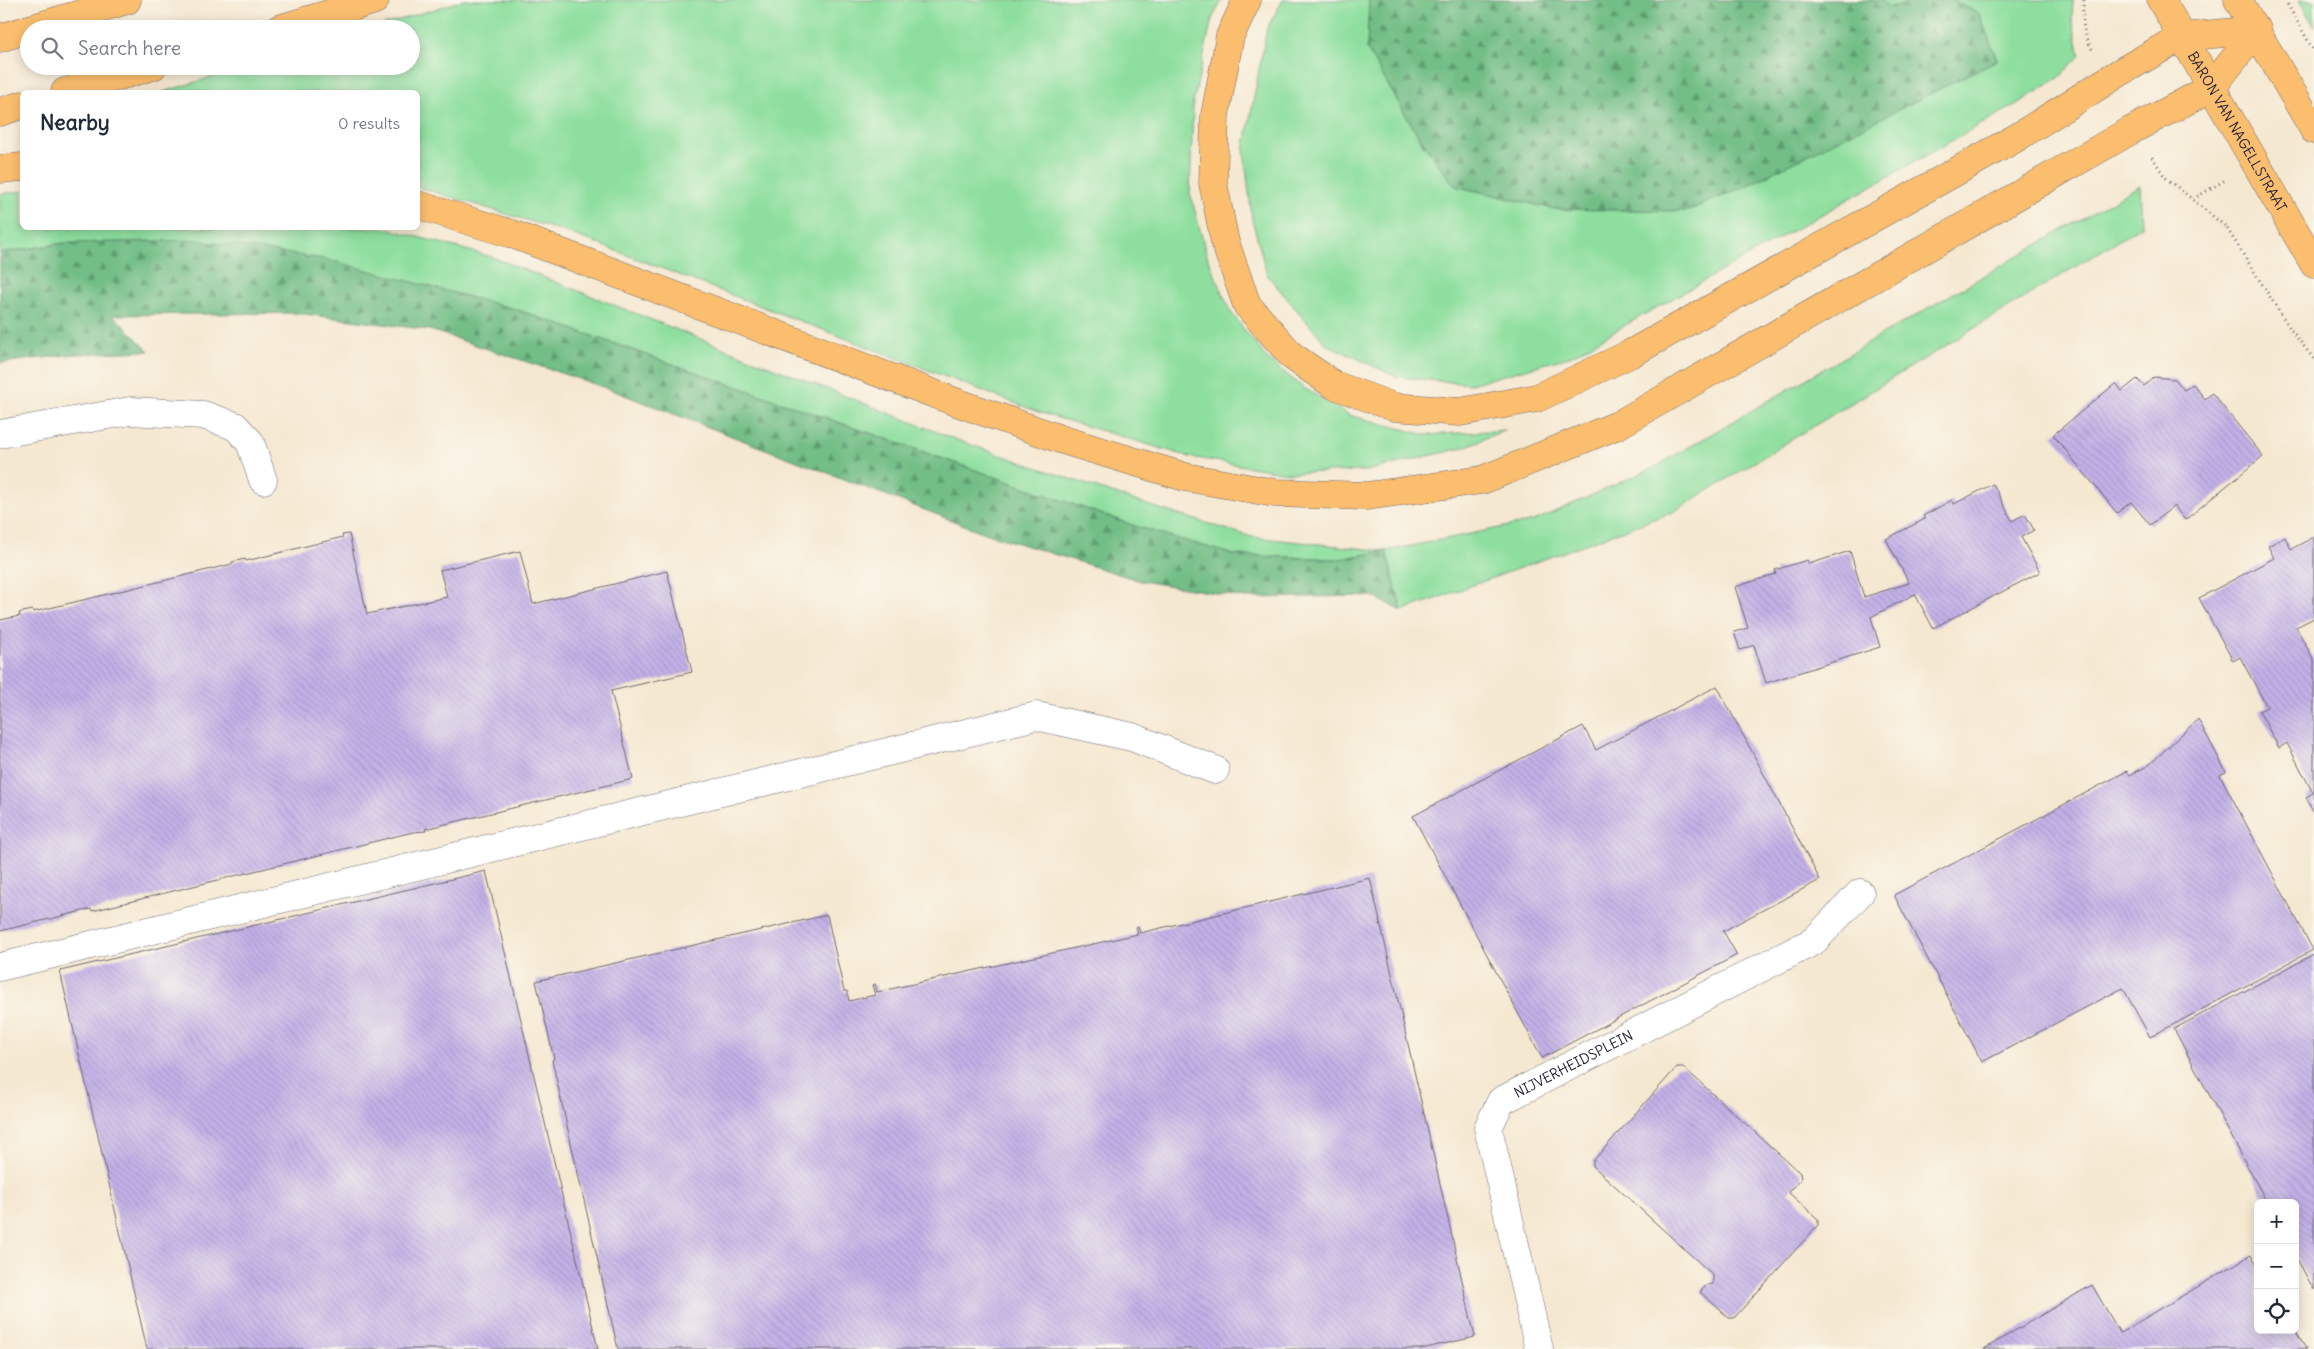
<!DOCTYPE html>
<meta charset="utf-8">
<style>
body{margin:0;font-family:Delius,sans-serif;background:#f2f2f3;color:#1f2937}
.controls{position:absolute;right:15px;bottom:15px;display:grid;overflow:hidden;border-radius:8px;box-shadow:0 2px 12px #0003}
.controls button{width:45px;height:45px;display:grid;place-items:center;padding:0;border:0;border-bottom:1px solid #e0e1e3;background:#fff;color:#1f2937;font:25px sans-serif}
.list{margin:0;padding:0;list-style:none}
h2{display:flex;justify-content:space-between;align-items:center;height:65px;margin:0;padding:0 20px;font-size:21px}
h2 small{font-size:16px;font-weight:400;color:#747a83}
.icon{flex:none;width:28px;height:28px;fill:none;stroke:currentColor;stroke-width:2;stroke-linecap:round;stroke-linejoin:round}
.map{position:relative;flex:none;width:2314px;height:1349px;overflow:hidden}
.search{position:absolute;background:#fff;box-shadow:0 2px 12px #0003;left:20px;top:20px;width:400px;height:55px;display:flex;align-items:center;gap:12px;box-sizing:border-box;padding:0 18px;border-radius:28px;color:#747a83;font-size:19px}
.panel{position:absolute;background:#fff;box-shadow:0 2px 12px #0003;left:20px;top:90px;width:400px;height:140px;border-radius:8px}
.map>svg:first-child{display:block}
.grass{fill:#8edf9f;stroke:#58806d}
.forest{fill:url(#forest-firs);stroke:#4a7060}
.building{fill:url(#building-back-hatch)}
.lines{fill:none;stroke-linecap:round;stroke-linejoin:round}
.minor-casing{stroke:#6c6770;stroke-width:29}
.major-casing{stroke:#6c6770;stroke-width:29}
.highway-casing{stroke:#6c6770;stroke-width:29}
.path{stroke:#6c6770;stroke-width:3;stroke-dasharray:1 4;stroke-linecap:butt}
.minor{stroke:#fff;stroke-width:28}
.major{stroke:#fbbe6e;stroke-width:28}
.highway{stroke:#fbbe6e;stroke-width:28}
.labels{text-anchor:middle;stroke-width:4;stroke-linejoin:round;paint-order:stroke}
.street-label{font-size:14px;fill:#22223b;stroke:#fbf7ec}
</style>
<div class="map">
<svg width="2314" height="1349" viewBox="0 0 2314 1349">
<defs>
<pattern id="forest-firs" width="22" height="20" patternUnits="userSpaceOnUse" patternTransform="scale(1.25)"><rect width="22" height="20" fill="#72be86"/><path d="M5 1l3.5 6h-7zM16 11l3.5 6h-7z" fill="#5d9a6f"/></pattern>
<pattern id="building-back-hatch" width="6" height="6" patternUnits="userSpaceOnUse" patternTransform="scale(1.25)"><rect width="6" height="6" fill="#c3b1e7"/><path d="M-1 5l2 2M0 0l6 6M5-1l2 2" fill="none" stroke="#a798c7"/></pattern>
</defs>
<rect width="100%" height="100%" fill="#fbf7ec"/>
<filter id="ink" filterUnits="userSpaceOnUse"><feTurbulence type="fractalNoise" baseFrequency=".02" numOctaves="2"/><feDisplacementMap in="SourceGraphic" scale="10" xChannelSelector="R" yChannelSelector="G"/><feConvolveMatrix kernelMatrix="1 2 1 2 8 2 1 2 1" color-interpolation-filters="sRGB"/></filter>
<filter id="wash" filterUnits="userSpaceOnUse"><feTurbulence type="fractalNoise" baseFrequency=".0096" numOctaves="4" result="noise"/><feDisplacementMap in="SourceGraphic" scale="20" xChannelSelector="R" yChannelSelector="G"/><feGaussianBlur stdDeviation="1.12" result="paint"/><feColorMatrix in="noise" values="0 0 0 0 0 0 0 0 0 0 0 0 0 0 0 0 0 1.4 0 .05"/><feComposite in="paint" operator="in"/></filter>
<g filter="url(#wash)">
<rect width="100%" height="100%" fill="#f5e8d1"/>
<g class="grass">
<polygon points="464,0 1222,0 1212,19 1193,103 1190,193 1208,259 1230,311 1268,360 1304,388 1349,415 1426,435 1505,430 1462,448 1366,471 1287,473 1190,457 1038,412 572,234 418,187 418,92 163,92 248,66 411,66 411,29 370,29"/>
<polygon points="1283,0 1369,0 1367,49 1423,144 1455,186 1554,209 1687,211 1744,187 1997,60 1979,14 1952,0 2073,0 2072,19 2080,55 2060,77 2017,104 1569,357 1471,384 1397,377 1326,344 1267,275 1252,219 1244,150 1267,28"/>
<polygon points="1880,0 1927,0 1889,7"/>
<polygon points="2299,0 2314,0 2314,26"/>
<polygon points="2140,185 2142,226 1673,512 1402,611 1386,551 1339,559 1235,555 1138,527 515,309 65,243 0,253 0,194 22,191 22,228 385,228 492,257 957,440 1144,504 1252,537 1386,551 1534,521 1653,468"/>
</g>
<g class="forest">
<polygon points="1369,0 1880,0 1889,7 1927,0 1952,0 1979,14 1997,60 1744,187 1687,211 1554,209 1455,186 1423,144 1367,49"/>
<polygon points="195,240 325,259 515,309 1138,527 1235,555 1339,559 1386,551 1402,611 1372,596 1246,598 1141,581 985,533 606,388 430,330 296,313 113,315 149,351 76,354 0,363 0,253 65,243"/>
</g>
<g id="blocks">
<g class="building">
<polygon points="2154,377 2175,379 2184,390 2193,384 2205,399 2212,393 2263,456 2185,520 2174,506 2150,525 2131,502 2117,513 2053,435 2116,383 2122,391 2137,379 2144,386"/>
<polygon points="1993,484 2012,521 2025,514 2034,530 2021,537 2040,572 1933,628 1915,594 1871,617 1880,647 1766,683 1754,645 1740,650 1734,632 1748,628 1735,587 1776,574 1775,570 1807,560 1809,564 1850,551 1864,597 1909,583 1886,539 1925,519 1923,516 1952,500 1954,504"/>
<polygon points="349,534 367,614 447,597 440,570 520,551 533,604 667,571 692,672 611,691 633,779 425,829 426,831 413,832 92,911 91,909 0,931 0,620 20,616 19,613 32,610 33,612 158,582 232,564 232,562 245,559 246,561 343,537 342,535"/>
<polygon points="2285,537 2291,549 2314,537 2314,618 2296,627 2314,660 2314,813 2306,797 2313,793 2287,743 2279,748 2259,711 2267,707 2240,657 2233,661 2199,598 2274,558 2268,546"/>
<polygon points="1717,686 1820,880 1723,931 1737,955 1542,1058 1413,816 1583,726 1596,750"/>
<polygon points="2198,719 2226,772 2220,775 2313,950 2150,1037 2123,988 1982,1062 1894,895 2127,771 2130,775 2149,765"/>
<polygon points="486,871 598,1349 147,1349 60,971"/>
<polygon points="1370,878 1475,1337 1421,1349 618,1349 552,1060 554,1059 536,981 827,915 844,991 847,991 849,1001 875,995 872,985 875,984 877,992 1138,934 1136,927 1138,926 1140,933"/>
<polygon points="2314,954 2314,1290 2295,1255 2295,1203 2267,1203 2174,1029"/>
<polygon points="1677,1067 1683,1067 1800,1173 1801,1179 1788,1192 1818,1219 1818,1225 1734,1318 1729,1318 1700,1292 1707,1285 1713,1284 1713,1275 1593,1166 1593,1161"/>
<polygon points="2251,1255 2258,1267 2258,1330 2295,1330 2306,1349 1984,1349 2092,1285 2120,1333"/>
</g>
</g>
</g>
<g filter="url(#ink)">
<use href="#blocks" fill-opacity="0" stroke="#6c6770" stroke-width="1"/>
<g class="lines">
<g class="minor-casing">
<g id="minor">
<polyline points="0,434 130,411 203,415 235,426 250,442 263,480"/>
<polyline points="0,967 1036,716 1132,737 1215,770"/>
<path id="s1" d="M1539,1349L1488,1128L1501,1101L1814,941L1860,893"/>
</g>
</g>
<g class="major-casing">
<g id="major">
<path id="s2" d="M2161,0L2314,264"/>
<polyline points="2238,0 2314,130"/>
</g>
</g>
<g class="highway-casing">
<g id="highway">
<polyline points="1247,0 1230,36 1215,115 1213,183 1225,242 1247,305 1292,356 1334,385 1394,407 1460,412 1537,398 1630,354 2016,138 2119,73 2181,37 2257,30"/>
<polyline points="30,29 127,0"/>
<polyline points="279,29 375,0"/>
<polyline points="0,38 29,29"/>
<polyline points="65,92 153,66"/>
<polyline points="0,112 22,105"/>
<polyline points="0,169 22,167"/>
<polyline points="418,205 512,234 953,401 1063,440 1185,477 1275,493 1367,496 1482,480 1618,425 2130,131 2211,88 2257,30"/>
</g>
</g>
<g class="path">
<path d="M2084,0C2081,19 2083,34 2093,51"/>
<polyline points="2285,0 2314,51"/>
<polyline points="2152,157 2165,177 2226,227 2291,330 2314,359"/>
<polyline points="2193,199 2227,179"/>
</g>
<use href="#minor" class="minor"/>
<use href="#major" class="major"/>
<use href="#highway" class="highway"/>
</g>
</g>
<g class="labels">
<g class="street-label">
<text dy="5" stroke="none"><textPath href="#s2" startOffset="152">BARON VAN NAGELLSTRAAT</textPath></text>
<text dy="5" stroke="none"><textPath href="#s1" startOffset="338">NIJVERHEIDSPLEIN</textPath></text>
</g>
</g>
</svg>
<div class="controls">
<button>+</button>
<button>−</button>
<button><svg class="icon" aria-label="locate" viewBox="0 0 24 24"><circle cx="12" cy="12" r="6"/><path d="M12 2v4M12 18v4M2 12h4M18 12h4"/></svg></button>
</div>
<div class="search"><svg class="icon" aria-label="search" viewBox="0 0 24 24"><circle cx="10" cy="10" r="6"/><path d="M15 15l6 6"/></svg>Search here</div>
<section class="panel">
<h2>Nearby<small>0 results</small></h2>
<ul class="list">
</ul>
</section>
</div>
